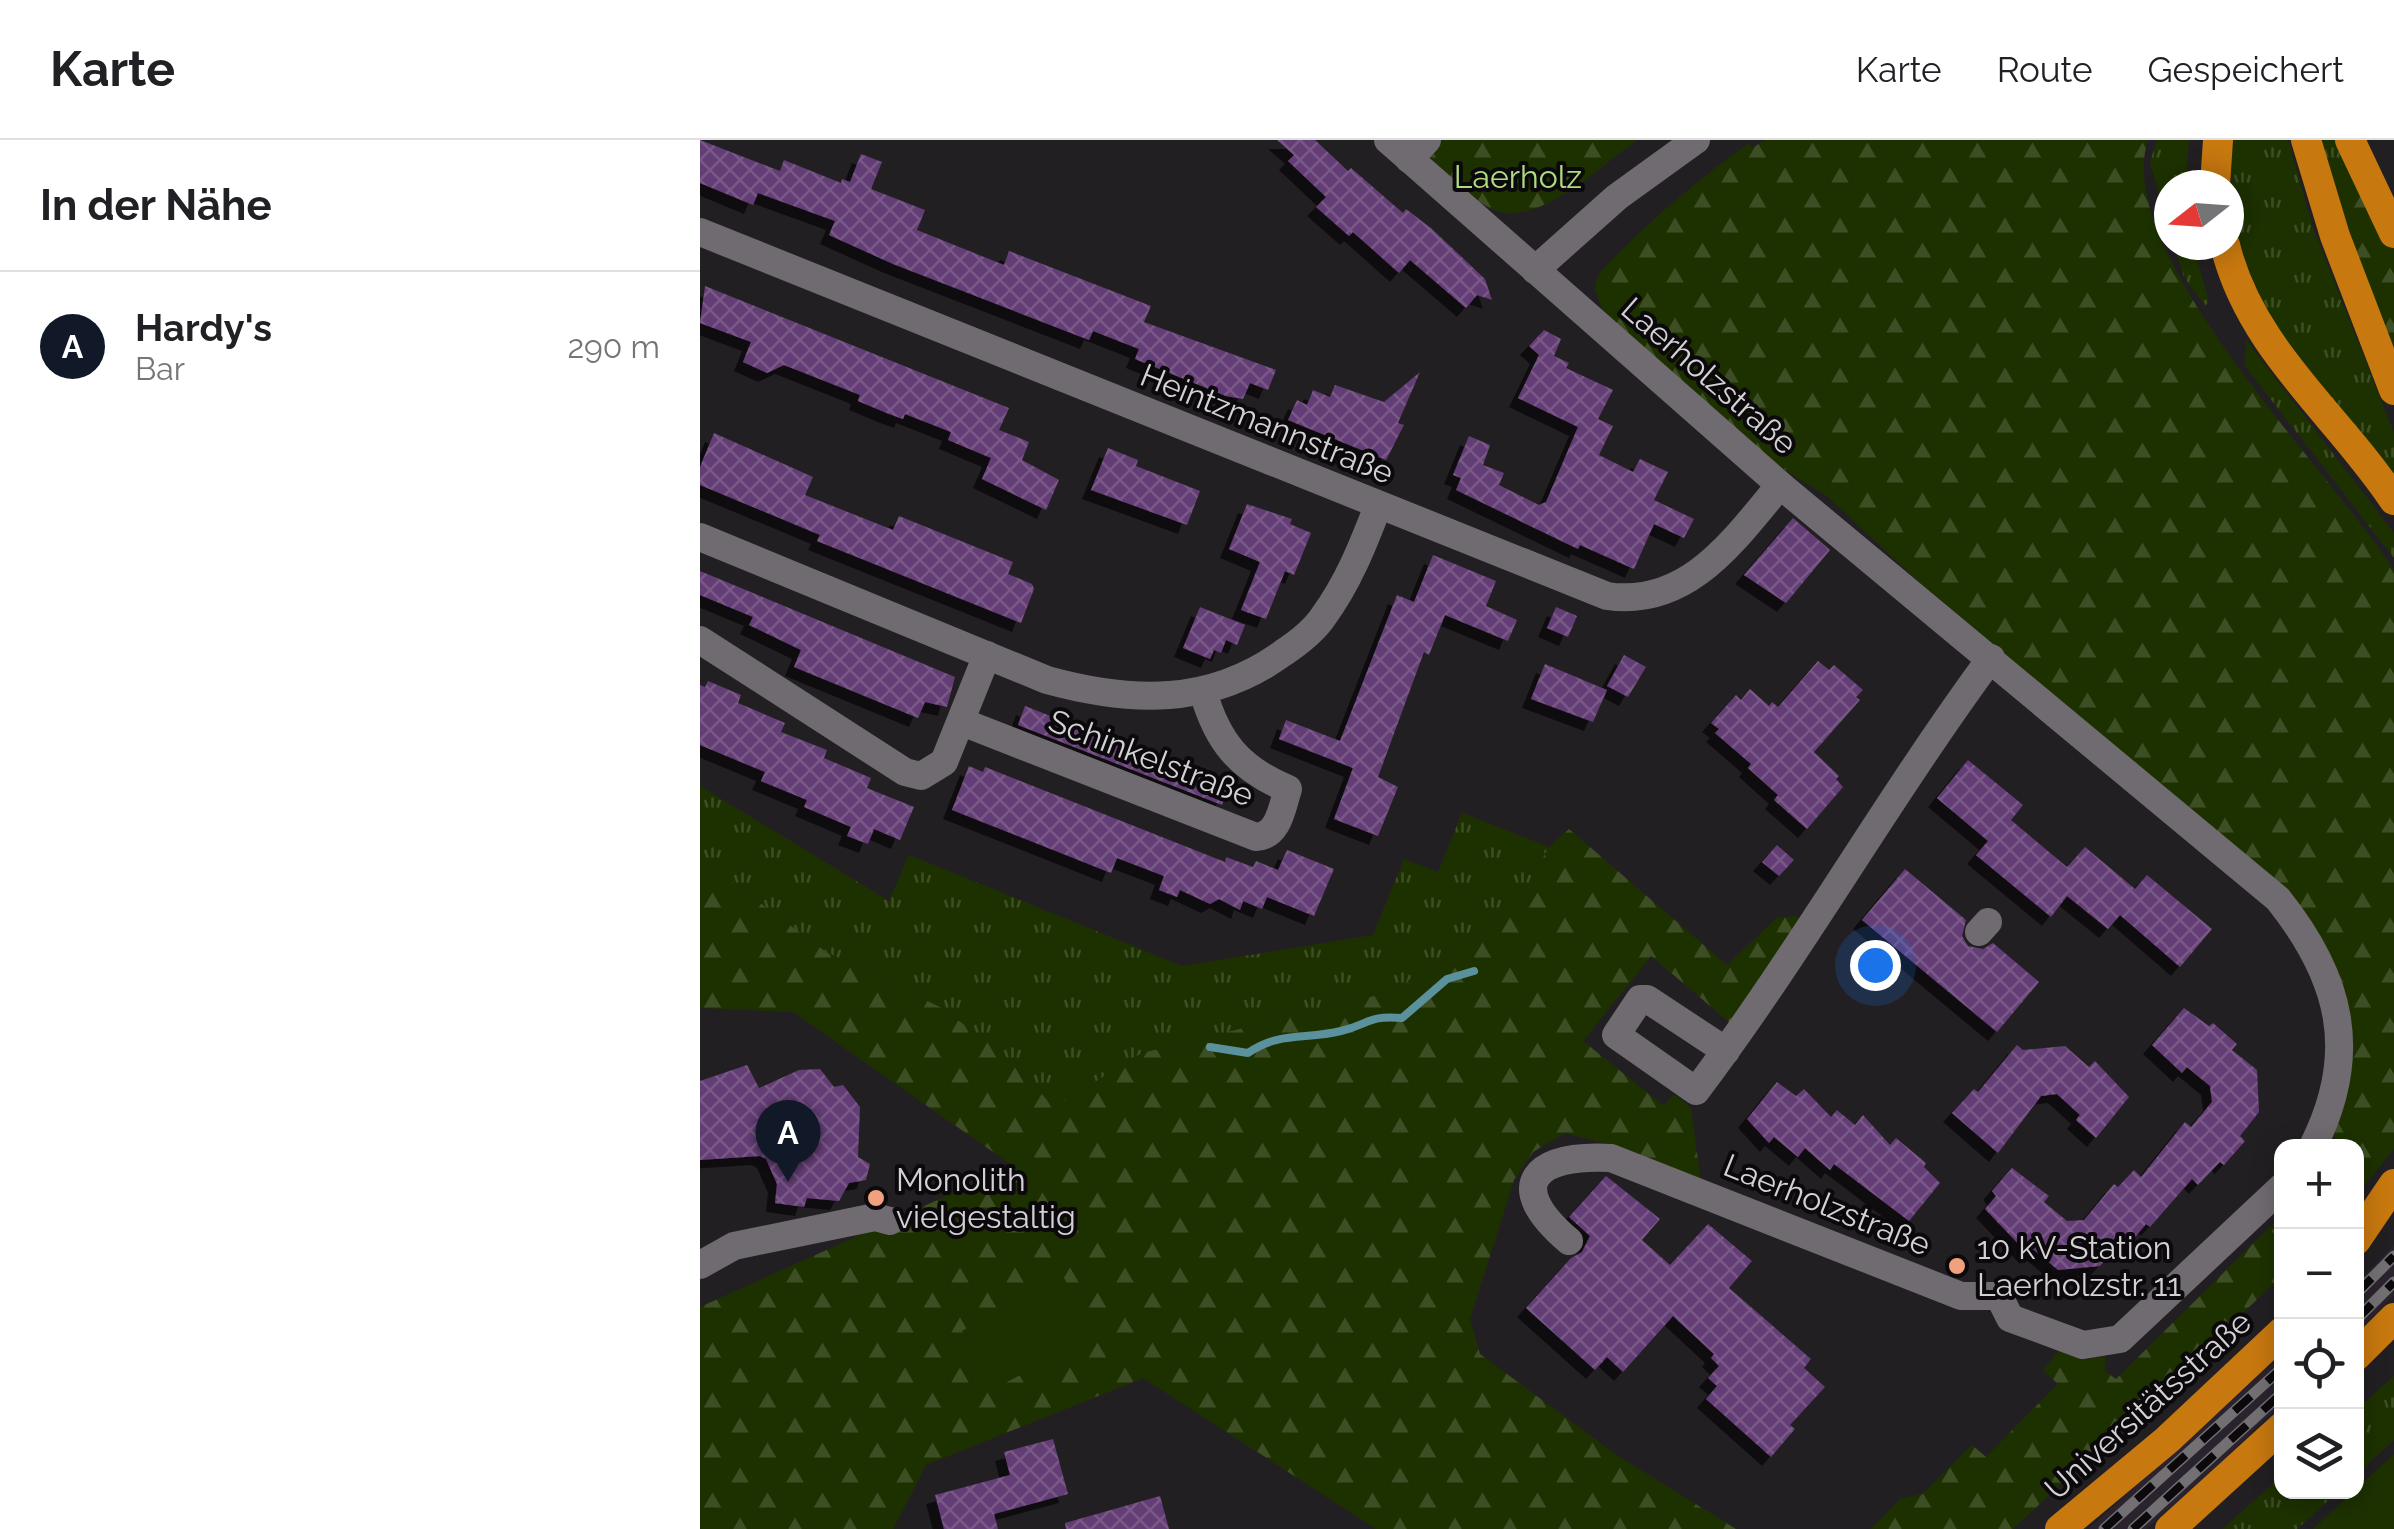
<!DOCTYPE html>
<html lang="de">
<meta charset="utf-8">
<style>
body{margin:0;font-family:Raleway,sans-serif;background:#f6f6f6;color:#202124}
.controls{position:absolute;right:30px;bottom:30px;display:grid;overflow:hidden;border-radius:20px;box-shadow:0 5px 25px #0003}
.controls button{width:90px;height:90px;display:grid;place-items:center;padding:0;border:0;border-bottom:2px solid #e0e0e0;background:#fff;color:#202124;font:50px sans-serif}
.compass{position:absolute;left:1454px;top:30px;width:90px;height:90px;border-radius:50%;background:#fff;box-shadow:0 5px 25px #0003;rotate:253deg}
.you{position:absolute;left:1175px;top:825px;width:35px;height:35px;margin:-25px;border:8px solid #fff;border-radius:50%;background:#1a73e8;box-shadow:0 0 0 15px #1a73e833}
.badge{display:grid;place-items:center;width:65px;height:65px;border-radius:50%;background:#111827;color:#fff;font-size:32px;font-weight:700}
.pin{position:absolute;translate:-50% -82px;filter:drop-shadow(0 2px 5px #0008)}
.pin::after{content:'';position:absolute;top:52px;width:35px;height:30px;background:inherit;clip-path:polygon(0 0,100% 0,50% 100%)}
.list{margin:0;padding:0;list-style:none}
h2{display:flex;justify-content:space-between;align-items:center;height:130px;margin:0;padding:0 40px;font-size:42px}
h2 small{font-size:32px;font-weight:400;color:#757577}
.list li{display:grid;grid-template-columns:65px 1fr auto;gap:30px;align-items:center;box-sizing:border-box;height:150px;padding:0 40px;border-top:2px solid #e0e0e0}
.list b{display:block;font-size:38px;white-space:nowrap}
.list p{margin:0;font-size:32px;white-space:nowrap;color:#757577}
.list em{font-size:32px;font-style:normal;color:#757577}
.icon{flex:none;width:55px;height:55px;fill:none;stroke:currentColor;stroke-width:2;stroke-linecap:round;stroke-linejoin:round}
.map{position:relative;flex:none;width:1694px;height:1389px;overflow:hidden}
header{display:flex;align-items:center;gap:60px;box-sizing:border-box;height:140px;padding:0 50px;background:#fff;border-bottom:2px solid #e0e0e0}
header strong{font-size:48px}
nav{display:flex;gap:55px;margin-inline-start:auto;font-size:35px}
main{display:flex}
aside{flex:1;background:#fff}
.map>svg:first-child{display:block}
.built{fill:#2a232d}
.grass{fill:url(#grass-tufts)}
.forest{fill:url(#forest-firs)}
.pitch{fill:#1d3100}
.lines{fill:none;stroke-linecap:round;stroke-linejoin:round}
.stream{stroke:#5a919d;stroke-width:8}
.building{fill:url(#building-cross-hatch);filter:url(#shadow)}
.minor{stroke:#6f6b71;stroke-width:28}
.highway{stroke:#c7780f;stroke-width:30}
.rail-casing{stroke:#727073;stroke-width:11}
.rail{stroke:#0b090b;stroke-width:8;stroke-dasharray:22;stroke-linecap:butt}
.poi-dot{fill:#f2a17e;stroke:#0b090b;stroke-width:4}
.labels{text-anchor:middle;stroke-width:8;stroke-linejoin:round;paint-order:stroke}
.park-label{font-size:32px;fill:#afdc81;stroke:#0b090b}
.street-label{font-size:32px;fill:#d3d1d4;stroke:#0b090b}
.poi-label{font-size:32px;fill:#d3d1d4;stroke:#0b090b;text-anchor:start}
</style>
<header>
<strong>Karte</strong>
<nav><a>Karte</a><a>Route</a><a>Gespeichert</a></nav>
</header>
<main>
<aside>
<h2>In der Nähe<small></small></h2>
<ul class="list">
<li><span class="badge">A</span><div><b>Hardy's</b><p>Bar</p></div><em>290 m</em></li>
</ul>
</aside>
<div class="map">
<svg width="1694" height="1389" viewBox="0 0 1694 1389">
<defs>
<pattern id="grass-tufts" width="24" height="20" patternUnits="userSpaceOnUse" patternTransform="scale(2.5)"><rect width="24" height="20" fill="#1d3100"/><path d="M3 7l-1-3M5 7V3M7 7l1-3M15 17l-1-3M17 17v-4M19 17l1-3" fill="none" stroke="#3d4e24"/></pattern>
<pattern id="forest-firs" width="22" height="20" patternUnits="userSpaceOnUse" patternTransform="scale(2.5)"><rect width="22" height="20" fill="#1d3100"/><path d="M5 1l3.5 6h-7zM16 11l3.5 6h-7z" fill="#3d4e24"/></pattern>
<pattern id="building-cross-hatch" width="8" height="8" patternUnits="userSpaceOnUse" patternTransform="scale(2.5)"><rect width="8" height="8" fill="#643d74"/><path d="M0 0l8 8M0 8l8-8" fill="none" stroke="#795887"/></pattern>
<filter id="shadow"><feDropShadow dx="-9" dy="9" stdDeviation="0" flood-color="#0009"/></filter>
</defs>
<rect width="100%" height="100%" fill="#221f23"/>
<g class="built">
<polygon points="1694,1105 1694,1155 1657,1193 1657,1143"/>
<polygon points="1581,1216 1581,1265 1501,1340 1446,1389 1388,1389"/>
</g>
<g class="grass">
<polygon points="1457,0 1489,0 1486,45 1469,45 1469,90 1450,22"/>
<polygon points="1532,0 1588,0 1612,85 1694,293 1694,349 1593,223 1534,107 1529,85"/>
<polygon points="1617,0 1637,0 1654,43 1630,49"/>
<polygon points="1474,105 1493,105 1509,161 1505,166 1484,137"/>
<polygon points="1546,200 1694,393 1694,418 1545,226"/>
<polygon points="0,646 189,761 209,715 482,826 673,795 704,719 738,732 762,673 849,707 827,746 764,806 690,852 442,913 354,968 304,915 242,868 126,812 0,718"/>
<polygon points="1694,1236 1694,1300 1657,1334 1657,1269"/>
<polygon points="1581,1336 1582,1352 1638,1352 1597,1389 1523,1389"/>
</g>
<g class="forest">
<path d="M711,0H937C899,26 835,93 788,67C760,52 735,21 711,0Z"/>
<path d="M1065,0H1448C1410,114 1635,335 1694,431V1009L1657,1054L1656,1006H1637L1641,1001L1629,994L1632,828L1127,356L1063,316L905,177L895,149L897,136C944,85 994,43 1049,3L1052,8Z"/>
<polygon points="1654,43 1694,109 1694,229 1630,49"/>
<polygon points="869,689 1027,825 1077,778 1098,776 1102,785 1035,887 951,816 883,901 964,966 974,954 991,968 1002,1051 915,1006 865,993 833,1012 814,1040 770,1179 780,1214 915,1314 1036,1389 676,1389 443,1238 226,1325 193,1389 0,1389 0,1167 313,1026 93,872 0,868 0,718 126,812 242,868 304,915 354,967 442,913 690,852 764,806 827,746 849,707"/>
<polygon points="1581,1076 1581,1137 1313,1389 1171,1389 1200,1359 1223,1354 1272,1305 1286,1317 1358,1244 1343,1230 1361,1208 1388,1219 1405,1216 1405,1231 1416,1239"/>
</g>
<g class="pitch">
<polygon points="363,1136 395,1195 294,1249 262,1191"/>
<polygon points="1694,1314 1694,1389 1613,1389"/>
</g>
<g class="lines">
<path class="stream" d="M510,907L548,913C580,891 605,900 641,891C670,884 668,875 702,878L747,839L774,831"/>
</g>
<g class="building">
<polygon points="0,0 80,31 84,20 141,43 142,39 150,42 161,14 182,22 171,49 225,70 217,90 304,125 309,111 451,166 444,182 576,230 568,250 550,243 543,259 526,256 435,219 439,209 393,191 389,200 193,124 129,95 135,81 58,53 53,65 0,43"/>
<polygon points="577,0 615,0 648,31 651,28 703,73 706,69 732,89 785,139 792,160 777,155 766,168 710,120 699,133 653,92 649,96 616,67 626,57 588,21 594,15"/>
<polygon points="5,146 309,268 299,290 329,302 322,320 359,340 346,370 282,339 291,318 248,300 251,292 205,274 203,279 189,274 158,261 160,255 84,225 67,233 43,222 51,202 0,183"/>
<polygon points="844,190 861,199 854,216 869,223 866,228 913,250 898,279 913,286 899,315 933,332 940,319 968,332 954,360 994,379 984,398 954,384 934,429 880,405 878,409 756,350 761,338 753,335 769,296 790,305 783,325 804,333 799,345 839,365 846,362 878,287 818,258 839,215 829,206"/>
<polygon points="720,232 698,283 704,285 686,320 588,280 597,260 607,265 613,250 630,257 635,245 684,262"/>
<polygon points="14,293 113,337 105,355 193,390 199,376 313,422 308,434 332,444 334,449 321,483 117,401 120,395 0,345 0,327"/>
<polygon points="408,308 438,320 436,326 500,351 487,385 391,350"/>
<polygon points="547,364 592,379 590,384 611,393 594,435 585,431 566,479 541,470 560,422 529,409"/>
<polygon points="1093,378 1130,410 1086,463 1044,435"/>
<polygon points="733,415 796,441 786,466 817,480 808,501 745,475 729,515 724,512 678,637 698,647 678,696 634,679 653,628 579,599 586,580 640,601 697,455 714,462"/>
<polygon points="0,431 255,537 247,567 225,562 218,578 94,527 101,510 49,485 53,477 0,455"/>
<polygon points="500,467 545,485 537,505 526,500 521,513 514,510 510,519 483,508"/>
<polygon points="856,467 877,476 868,497 847,488"/>
<polygon points="924,515 946,527 928,557 907,546"/>
<polygon points="1118,521 1129,530 1134,525 1163,550 1156,557 1160,560 1114,612 1139,636 1136,639 1143,647 1107,689 1074,660 1078,655 1048,628 1051,624 1015,593 1019,589 1011,583 1036,555 1041,560 1050,549 1069,566 1072,562 1078,567"/>
<polygon points="845,524 907,550 893,582 831,559"/>
<polygon points="8,541 41,555 38,563 85,583 81,592 127,610 124,618 171,638 167,648 214,667 200,700 174,689 168,704 147,696 151,687 104,667 107,660 61,641 65,632 0,605 0,545 5,547"/>
<polygon points="325,566 529,646 522,665 318,585"/>
<polygon points="1268,620 1323,665 1311,680 1367,727 1385,707 1435,749 1447,735 1512,789 1480,827 1420,775 1408,789 1367,756 1351,777 1276,715 1288,701 1237,658"/>
<polygon points="269,626 283,632 285,627 525,722 526,717 553,727 556,721 578,730 587,710 634,729 614,776 567,757 562,769 543,761 540,770 519,759 510,764 480,750 477,757 459,750 464,736 417,718 411,733 252,670"/>
<polygon points="1077,705 1094,720 1079,736 1062,722"/>
<polygon points="1205,729 1266,780 1262,796 1268,806 1283,809 1293,803 1339,842 1297,892 1162,780"/>
<polygon points="1484,868 1509,886 1513,883 1537,904 1532,910 1557,930 1559,972 1540,996 1545,1001 1524,1025 1520,1022 1498,1045 1492,1039 1450,1087 1446,1084 1426,1108 1420,1103 1400,1126 1358,1130 1334,1110 1329,1115 1285,1069 1296,1056 1292,1051 1312,1028 1349,1056 1344,1062 1367,1081 1384,1080 1414,1044 1418,1047 1434,1030 1441,1037 1485,982 1491,987 1512,962 1510,946 1487,927 1482,933 1452,905"/>
<polygon points="1317,905 1323,910 1365,906 1389,927 1395,921 1429,957 1396,998 1376,980 1380,975 1357,954 1341,956 1298,1013 1252,973 1274,949 1278,952"/>
<polygon points="47,925 59,948 99,930 120,929 134,947 143,945 160,967 158,1017 170,1024 166,1040 149,1043 139,1061 107,1058 104,1067 75,1063 77,1044 66,1019 60,1016 0,1020 0,941"/>
<polygon points="1077,942 1096,956 1104,949 1131,977 1137,970 1155,985 1163,975 1190,1005 1196,998 1226,1023 1224,1027 1240,1043 1209,1081 1134,1024 1130,1030 1105,1008 1098,1017 1074,997 1069,1003 1047,979"/>
<polygon points="906,1036 960,1079 942,1100 970,1125 1008,1084 1052,1121 1029,1148 1111,1219 1104,1228 1125,1247 1090,1285 1095,1289 1071,1317 1006,1259 1017,1246 1008,1238 1019,1226 1011,1218 1014,1214 973,1176 923,1232 907,1217 895,1230 826,1168 871,1118 882,1112 890,1096 869,1077"/>
<polygon points="353,1299 368,1354 294,1374 298,1389 244,1389 235,1355 310,1335 304,1312"/>
<polygon points="460,1356 469,1389 366,1389 365,1383"/>
</g>
<g class="lines">
<g class="minor">
<path d="M688,0L1080,345L1578,759C1641,838 1660,913 1613,1006"/>
<polyline points="709,19 727,0"/>
<path d="M0,92L907,456C988,468 1034,400 1080,345"/>
<polyline points="835,130 917,57 996,0"/>
<path d="M0,397L347,540C431,563 510,566 583,513C598,503 613,492 623,477C648,443 663,405 678,366"/>
<polyline points="0,500 205,632 221,636 244,622 287,515"/>
<path d="M262,582L556,697C579,696 582,667 588,649C540,629 517,602 503,551"/>
<polyline points="1279,792 1288,782"/>
<path d="M1026,911L947,859H940L916,895L996,951C1101,812 1187,659 1291,518"/>
<path d="M869,1101C802,1044 836,1014 911,1018L1261,1156H1299L1310,1178L1383,1205L1420,1199L1582,1047"/>
<polyline points="0,1125 34,1106 175,1077 190,1081"/>
</g>
<g class="highway">
<polyline points="1606,0 1635,96 1694,250"/>
<polyline points="1650,0 1694,93"/>
<polyline points="1515,45 1518,0"/>
<path d="M1525,105C1550,209 1638,275 1694,360"/>
<polyline points="1656,1100 1694,1044"/>
<polyline points="1656,1216 1694,1178"/>
<polyline points="1360,1389 1467,1300 1582,1192"/>
<polyline points="1470,1389 1582,1287"/>
</g>
<g class="rail-casing">
<g id="rail">
<polyline points="1656,1154 1694,1116"/>
<polyline points="1656,1180 1694,1142"/>
<polyline points="1404,1389 1582,1228"/>
<polyline points="1433,1389 1582,1253"/>
</g>
</g>
<use href="#rail" class="rail"/>
</g>
<g class="poi-dot">
<circle cx="176" cy="1058" r="10"/>
<circle cx="1257" cy="1126" r="10"/>
</g>
<g class="labels">
<g class="park-label">
<text x="818" y="48">Laerholz</text>
</g>
<g class="street-label">
<text transform="translate(1009 236) rotate(41)" y="11">Laerholzstraße</text>
<text transform="translate(567 284) rotate(22)" y="11">Heintzmannstraße</text>
<text transform="translate(451 618) rotate(21)" y="11">Schinkelstraße</text>
<text transform="translate(1127 1065) rotate(22)" y="11">Laerholzstraße</text>
<text transform="translate(1448 1265) rotate(-42)" y="11">Universitätsstraße</text>
</g>
<g class="poi-label">
<text x="196" y="1051">Monolith<tspan x="196" dy="37">vielgestaltig</tspan></text>
<text x="1277" y="1119">10 kV-Station<tspan x="1277" dy="37">Laerholzstr. 11</tspan></text>
</g>
</g>
</svg>
<div class="controls">
<button>+</button>
<button>−</button>
<button><svg class="icon" aria-label="locate" viewBox="0 0 24 24"><circle cx="12" cy="12" r="6"/><path d="M12 2v4M12 18v4M2 12h4M18 12h4"/></svg></button>
<button><svg class="icon" aria-label="layers" viewBox="0 0 24 24"><path d="M12 4l9 5-9 5-9-5zM3 14l9 5 9-5"/></svg></button>
</div>
<svg class="compass" viewBox="-18 -18 36 36"><path d="M0-13l5 13h-10z" fill="#e53935"/><path d="M0 13l5-13h-10z" fill="#757577"/></svg>
<div class="you"></div>
<div class="pin badge" style="left:88px;top:1042px">A</div>
</div>
</main>
